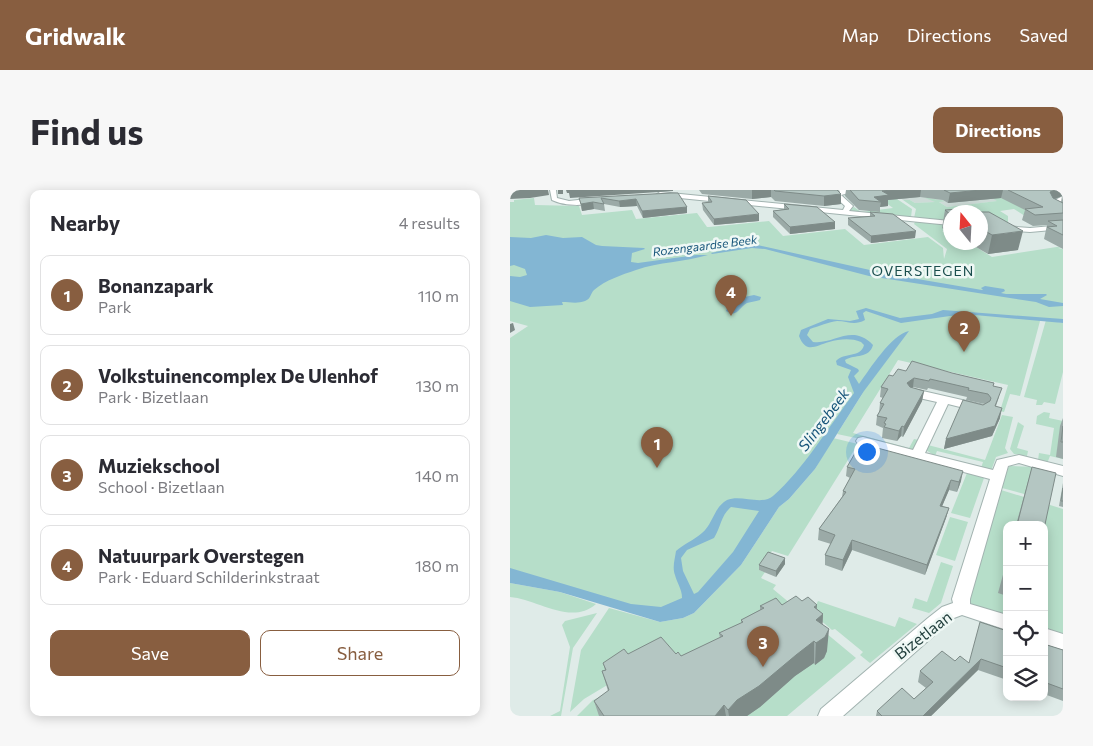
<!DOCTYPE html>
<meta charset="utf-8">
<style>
body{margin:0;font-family:Commissioner,sans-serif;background:#f7f7f7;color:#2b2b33}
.controls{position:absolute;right:15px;bottom:15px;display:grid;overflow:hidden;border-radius:10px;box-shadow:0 2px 12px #0003}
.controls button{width:45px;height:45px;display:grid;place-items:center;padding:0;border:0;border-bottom:1px solid #e1e1e2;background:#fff;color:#2b2b33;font:25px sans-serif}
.compass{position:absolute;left:433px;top:15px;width:45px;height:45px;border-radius:50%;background:#fff;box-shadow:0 2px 12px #0003;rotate:342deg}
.you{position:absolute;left:356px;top:261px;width:18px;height:18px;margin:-12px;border:4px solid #fff;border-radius:50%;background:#1a73e8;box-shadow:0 0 0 8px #1a73e833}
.badge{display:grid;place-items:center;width:32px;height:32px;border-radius:50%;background:#885e40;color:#fff;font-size:16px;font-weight:700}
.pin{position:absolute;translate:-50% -41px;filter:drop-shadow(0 1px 2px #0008)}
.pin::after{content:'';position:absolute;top:26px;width:18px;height:15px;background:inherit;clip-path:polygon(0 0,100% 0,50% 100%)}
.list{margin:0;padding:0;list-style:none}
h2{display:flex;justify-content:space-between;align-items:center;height:65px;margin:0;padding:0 20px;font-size:21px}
h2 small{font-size:16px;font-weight:400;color:#7c7c81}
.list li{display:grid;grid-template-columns:32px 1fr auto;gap:15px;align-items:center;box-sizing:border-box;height:80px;margin:0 10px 10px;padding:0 10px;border:1px solid #e1e1e2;border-radius:10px}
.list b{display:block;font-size:19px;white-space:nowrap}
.list p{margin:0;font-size:16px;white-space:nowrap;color:#7c7c81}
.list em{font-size:16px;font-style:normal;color:#7c7c81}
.actions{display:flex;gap:10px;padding:15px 20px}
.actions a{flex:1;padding:11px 0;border:1px solid #885e40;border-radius:10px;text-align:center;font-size:18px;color:#885e40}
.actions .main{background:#885e40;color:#fff}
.icon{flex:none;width:28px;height:28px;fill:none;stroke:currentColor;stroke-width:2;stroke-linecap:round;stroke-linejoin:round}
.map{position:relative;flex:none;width:553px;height:526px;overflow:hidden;border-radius:10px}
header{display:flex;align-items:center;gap:30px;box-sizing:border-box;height:70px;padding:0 25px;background:#885e40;color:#fff}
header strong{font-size:24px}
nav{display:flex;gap:28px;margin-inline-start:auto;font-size:18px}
.intro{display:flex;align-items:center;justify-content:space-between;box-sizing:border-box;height:120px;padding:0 30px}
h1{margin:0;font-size:35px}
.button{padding:12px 22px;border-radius:10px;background:#885e40;color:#fff;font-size:18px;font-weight:700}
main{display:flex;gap:30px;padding:0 30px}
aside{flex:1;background:#fff;border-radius:10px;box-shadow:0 2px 12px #0003}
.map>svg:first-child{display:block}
.built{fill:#cddbd7}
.green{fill:#b6dec9}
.water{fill:#83b6d3;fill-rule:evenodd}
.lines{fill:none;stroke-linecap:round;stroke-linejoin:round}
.minor-casing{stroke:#a2b3b0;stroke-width:2}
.minor{fill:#fff;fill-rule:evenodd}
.wall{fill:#9baaa7;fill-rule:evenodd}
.shaded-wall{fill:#7e8b88}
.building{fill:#b4c6c2;stroke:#7e8b88}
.labels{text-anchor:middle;stroke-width:5;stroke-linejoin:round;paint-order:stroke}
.far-water-label{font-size:12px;font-style:italic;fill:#17557a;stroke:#eff8f5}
.far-quarter-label{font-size:14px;letter-spacing:1px;fill:#1a4e4d;stroke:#eff8f5}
.water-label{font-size:15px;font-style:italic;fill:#17557a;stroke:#eff8f5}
.near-street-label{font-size:16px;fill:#1f3c3a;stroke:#eff8f5}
</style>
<header>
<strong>Gridwalk</strong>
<nav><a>Map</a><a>Directions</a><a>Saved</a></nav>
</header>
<div class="intro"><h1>Find us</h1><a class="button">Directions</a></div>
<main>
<aside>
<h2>Nearby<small>4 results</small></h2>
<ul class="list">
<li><span class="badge">1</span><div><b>Bonanzapark</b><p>Park</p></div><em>110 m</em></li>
<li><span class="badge">2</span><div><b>Volkstuinencomplex De Ulenhof</b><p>Park · Bizetlaan</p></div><em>130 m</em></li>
<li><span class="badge">3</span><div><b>Muziekschool</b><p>School · Bizetlaan</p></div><em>140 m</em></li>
<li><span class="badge">4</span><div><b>Natuurpark Overstegen</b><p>Park · Eduard Schilderinkstraat</p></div><em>180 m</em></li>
</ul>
<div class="actions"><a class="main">Save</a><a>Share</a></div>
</aside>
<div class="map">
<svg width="553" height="526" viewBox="0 0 553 526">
<rect width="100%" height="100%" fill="#dfebe8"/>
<polygon class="built" points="380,0 487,0 488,11 437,17 429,12 405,13 400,10 393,10"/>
<g class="green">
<polygon points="334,5 387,9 402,19 401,27 341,21 339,20 344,17 351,22 383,18 372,10 345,12"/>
<polygon points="492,6 524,25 515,26 504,19 490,21 498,26 498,34 470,22 440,22 436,31 404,28 406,19 393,10 400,10 405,13 425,12 413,7 436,11 429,12 437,17 487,11 482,8"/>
<polygon points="24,8 25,15 69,16 72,25 122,20 126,29 187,23 197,37 199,37 259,31 273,46 335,39 354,55 418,47 433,58 434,69 437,59 404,34 406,30 440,34 435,41 432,41 440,45 440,52 451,53 459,58 466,57 482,67 553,56 553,57 548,58 553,59 553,131 529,128 530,131 510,206 500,204 494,222 490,221 498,195 388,170 343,243 399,258 404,249 409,250 403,260 327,244 354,201 379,169 195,406 162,423 113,419 0,388 0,148 18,136 0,131 0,12 4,12 4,10"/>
<polygon points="536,130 553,133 553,182 545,214 534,212 532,215 526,215 527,210 514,207"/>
<polygon points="534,222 540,223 539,228 553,231 553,269 540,266 538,271 535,273 528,270 529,263 540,265 544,238 526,234 527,226"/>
<polygon points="492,225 503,227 495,258 498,263 486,267 481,281 471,278 473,272 427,261 425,266 416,260 418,255 475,270"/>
<polygon points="508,232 514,236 507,258 518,261 517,266 504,264 500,259"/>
<polygon points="323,248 348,254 278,366 262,361 249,380 255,382 251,388 266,395 263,399 346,468 277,526 67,526 83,510 99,503 99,494 74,509 60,522 71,460 99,418 150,432 173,428 184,423 231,375 269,317 279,309 305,279"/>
<polygon points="500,276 526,277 538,280 525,307 492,298 498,278"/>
<polygon points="457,283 474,288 460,328 441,323"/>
<polygon points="491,300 553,319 553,447 534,440 534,335 497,335 497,427 462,415 459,411"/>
<polygon points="440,327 458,332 445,371 426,365"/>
<polygon points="431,372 443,376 431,413 419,423 402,418 405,408 417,412"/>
<path d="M0,393L50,402L86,414C61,436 27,409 0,407Z"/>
<polygon points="308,411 385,437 389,427 407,434 360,473 350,465 353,462 325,439 322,440 302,423"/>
<polygon points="87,423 63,458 51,526 40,526 50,521 60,457 52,435 55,431"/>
</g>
<g class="water">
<path d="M36,45L53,48L72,47L86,55L92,56L134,58L135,59L122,63L121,72L128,73L186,65H198C174,72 149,72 126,80C111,85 96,90 84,100C80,104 81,109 75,111C67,114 60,112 52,112L53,115L20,117L0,111V86L10,87L17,85L15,79L4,75L0,76V47L21,48Z"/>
<polygon points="243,54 378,84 472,100 473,100 471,98 475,96 494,99 495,101 491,103 496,104 536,104 537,105 530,109 553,113 553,116 539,117 526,112 359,86 255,59 242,58 202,64 201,63"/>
<path d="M244,105L251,107L250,110C247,111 241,112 237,113C228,118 228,128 216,121L220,110Z"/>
<path d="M356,118L390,128L422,124L433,120L553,129V133L454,124L391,133L356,121L353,123L355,130C344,136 338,131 327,131C319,132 309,136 300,139L297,145L303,152C324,155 342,133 363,155C359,169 345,164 335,170L336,173L348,179L349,181L344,186L349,194C360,179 381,145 399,141L354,201L305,279L279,309L269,317L231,375L184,423L173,428L150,432L50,402L0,393V378L121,414L151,417L172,408C172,399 167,393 165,385C162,377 165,369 166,361C174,354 184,350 192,343C203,334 204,317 217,310C231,304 251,316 263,306C293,280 320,235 344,203L338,187L341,180L327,175L326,171C334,162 351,168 354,155L351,152C341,148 330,149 319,152C305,156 296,164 289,146L291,140L318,129L340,131L349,129L346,121ZM221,317L249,321L223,362L188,402L184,404L173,381L171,368L177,360L204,348C211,337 211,325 221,317Z"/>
</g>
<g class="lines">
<g class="minor-casing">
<g id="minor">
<path d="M40,0H46L47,8L59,11L86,8L89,10C78,17 54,16 42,10Z"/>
<polygon points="329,0 336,0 339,3 331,5 343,16 339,21 440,31 440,35 150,6 147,4 150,2 333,20 335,16 322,4 330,2"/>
<polygon points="553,6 553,11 546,14 553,19 553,24 541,17 539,13"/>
<polygon points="470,34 520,38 553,35 553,39 520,42 470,38"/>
<polygon points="404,199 474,215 476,218 470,222 438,214 415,263 483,280 487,270 509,265 553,276 553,286 509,273 498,276 460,409 460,414 497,425 497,440 452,425 444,428 333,526 308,526 311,519 418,428 432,417 443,413 442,409 480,289 348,254 346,251 348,248 353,247 403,260 427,212 400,206 398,203"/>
<polygon points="534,438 553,444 553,460 534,454"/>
</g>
</g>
<use href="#minor" class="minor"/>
</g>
<g class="wall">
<polygon points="189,0 327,0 331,4 331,14 314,16 265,11 261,7 242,9 192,4"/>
<path d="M336,0H553V59L534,49L537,35L523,36L512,30L515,20L491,8L438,13L433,10L410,7L378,10V16L370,17V22L349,20L335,6ZM552,6L551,12L545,9L550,7Z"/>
<polygon points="161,3 177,17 177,23 133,28 127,16 110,17 94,14 95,21 84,19 72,21 69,8"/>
<polygon points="198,6 249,31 204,35 193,20 192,13 198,13"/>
<polygon points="274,14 325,32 325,39 280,44 263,27 263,21 274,19"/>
<polygon points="435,20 440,22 440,44 432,38"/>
<polygon points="360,22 405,48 361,53 338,35 338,28 360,26"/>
<polygon points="470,22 508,60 478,64 466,57 459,58 452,52 470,52"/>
<polygon points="396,181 442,183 484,193 483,196 489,207 486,216 490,228 482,246 434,259 436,249 475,214 456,210 457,207 418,198 417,200 403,197 402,198 414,201 412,211 393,247 391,246 387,251 372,248 373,238 366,235 367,226 369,223 370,213 373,208 370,207 371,197 383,186"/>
<polygon points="553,228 553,269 546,267 550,236"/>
<polygon points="337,277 451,291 447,302 439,300 432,316 439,318 436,328 415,385 342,360 332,381 315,375 315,365 321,354 308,350 309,339 332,307 333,301 340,288 336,286"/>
<polygon points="522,277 534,335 506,335"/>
<polygon points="553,293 553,317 549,316"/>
<polygon points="275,368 275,374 266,387 249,380 249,375"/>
<polygon points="497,370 497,406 488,403"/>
<polygon points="292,411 307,419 313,424 312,435 317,461 314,468 305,475 304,473 285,486 250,517 237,526 89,526 84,511 98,501 92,481 95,480 93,473 118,464 166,464 171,466 210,448 209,443 231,433 231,430 250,420 250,416 272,415"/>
<polygon points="497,441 497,490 468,480 421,526 366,526 367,521 404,509 416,498 408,492 410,481 445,471 459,473"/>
<polygon points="534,454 553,460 553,511 534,504"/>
</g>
<g class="shaded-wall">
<polygon points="0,0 38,0 39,5 20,8 0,9"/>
<rect x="48" y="0" width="5" height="4"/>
<polygon points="56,0 163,0 163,1 60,8 59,3 57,3"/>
<polygon points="242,0 261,0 261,7 242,9"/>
<polygon points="381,0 411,0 410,7 378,10 378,16 370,17 371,12 364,7 372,1"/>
<polygon points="471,0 493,0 491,8 438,13 440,3"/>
<polygon points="545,0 553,0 553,5 552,4 552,6 537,12 540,2"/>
<polygon points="331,4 331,14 314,16 314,6"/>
<polygon points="126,9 127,16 110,17 109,11"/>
<polygon points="83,12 84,19 72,21 71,14"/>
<polygon points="177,17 177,23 133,28 132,21"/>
<polygon points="249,24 249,31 204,35 204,29"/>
<polygon points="325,32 325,39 280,44 280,37"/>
<polygon points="406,41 405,48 361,53 361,46"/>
<polygon points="513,41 508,60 478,64 482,45"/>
<polygon points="460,52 467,52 466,57 459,58"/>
<polygon points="3,133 5,140 0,143 0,134"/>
<polygon points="404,188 403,197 396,203 397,193"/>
<polygon points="414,201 412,211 393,247 394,237"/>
<polygon points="492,218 490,228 482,246 434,259 436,249"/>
<polygon points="392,236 391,246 387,251 389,241"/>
<polygon points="453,281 451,291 447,302 449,292"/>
<polygon points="441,290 439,300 428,326 430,316"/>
<polygon points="439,318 436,328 415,385 417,375"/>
<polygon points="342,350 342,360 332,381 333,370"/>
<polygon points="275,368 275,374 266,387 266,381"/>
<polygon points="307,415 306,429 313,424 312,446 305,451 304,417"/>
<polygon points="319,439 317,461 314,468 305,475 306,453"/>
<polygon points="304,451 304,473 285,486 250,517 237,526 219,526 218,520 227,510"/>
<polygon points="471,469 468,480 421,526 413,526"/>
<polygon points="214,515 216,526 205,526"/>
</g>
<g class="building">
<polygon points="264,0 327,0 331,4 314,6 265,1"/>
<polygon points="340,0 381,0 372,1 379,5 364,7 371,12 349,10"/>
<polygon points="434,0 471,0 440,3"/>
<polygon points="498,0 545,0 540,2 543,8 553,13 553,23 525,25 515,19 533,17"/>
<polygon points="161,3 168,3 177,17 132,21 126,9 109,11 91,8 94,14 83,12 71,14 69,8"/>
<polygon points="198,6 236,10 249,24 204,29 192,13 202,12"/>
<polygon points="274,14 307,17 325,32 280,37 263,21 279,19"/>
<polygon points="450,19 456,22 440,22 440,24 435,20"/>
<polygon points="360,22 383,24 406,41 361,46 338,28 365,26"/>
<polygon points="466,22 479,22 513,41 482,45 470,38 470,22"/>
<polygon points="553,30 553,45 537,37 547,36 538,31"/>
<polygon points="402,171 442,183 484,193 483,196 492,198 485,216 492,218 485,236 436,249 453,210 473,215 480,211 481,208 478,204 458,200 459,198 420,189 419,191 404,188 397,193 400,197 414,201 394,237 392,236 389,241 374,237 376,234 374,233 377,228 367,226 374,214 370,213 378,199 371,197 379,185 383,186 388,179 396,181"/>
<polygon points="553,236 553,252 551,252"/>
<polygon points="360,256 453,281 449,292 441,290 430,316 439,318 417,375 342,350 333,370 315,365 325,345 309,339 336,302 333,301 345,279 337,277 348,258 357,260"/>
<polygon points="522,277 546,283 534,339 534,335 507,335"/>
<polygon points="553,298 553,311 551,311"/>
<polygon points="258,362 275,368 266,381 249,375"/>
<polygon points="286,406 292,411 298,407 307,415 304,417 313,424 306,430 319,439 315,447 306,453 304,451 286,465 249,496 227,510 218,520 214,515 205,526 94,526 84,511 99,500 92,481 96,480 93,473 114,459 118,464 151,447 166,464 168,462 171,466 213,446 209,443 233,432 231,430 254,418 250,416 266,408 272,415"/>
<polygon points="470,432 497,441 497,478 471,469 413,526 372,526 367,521 392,498 404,509 423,492 410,481 432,461 445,471 450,466 459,473"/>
<polygon points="534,454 553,460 553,499 534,492"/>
</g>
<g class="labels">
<g class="far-water-label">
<text transform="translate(195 56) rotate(-7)" y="4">Rozengaardse Beek</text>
</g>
<g class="far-quarter-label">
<text x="413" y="86">OVERSTEGEN</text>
</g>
<g class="water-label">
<text transform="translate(314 230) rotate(-53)" y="5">Slingebeek</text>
</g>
<g class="near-street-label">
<text transform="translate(413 445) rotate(-38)" y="6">Bizetlaan</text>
</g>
</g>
</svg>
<div class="controls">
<button>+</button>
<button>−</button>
<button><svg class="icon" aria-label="locate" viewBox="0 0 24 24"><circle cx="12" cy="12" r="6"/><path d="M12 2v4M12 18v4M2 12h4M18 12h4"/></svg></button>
<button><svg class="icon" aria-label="layers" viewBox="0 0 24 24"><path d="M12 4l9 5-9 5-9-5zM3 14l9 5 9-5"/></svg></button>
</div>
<svg class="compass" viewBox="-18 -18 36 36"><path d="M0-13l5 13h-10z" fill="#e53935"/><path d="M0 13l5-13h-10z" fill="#7c7c81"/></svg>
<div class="you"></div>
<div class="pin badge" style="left:147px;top:278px">1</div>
<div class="pin badge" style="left:454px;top:162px">2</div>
<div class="pin badge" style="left:253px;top:477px">3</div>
<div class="pin badge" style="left:221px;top:126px">4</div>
</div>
</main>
